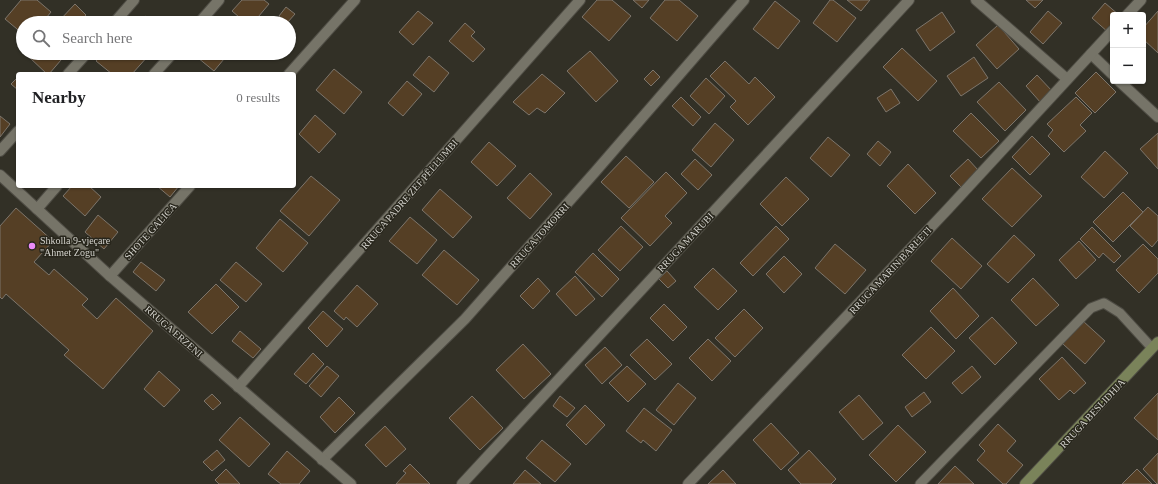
<!DOCTYPE html>
<meta charset="utf-8">
<style>
body{margin:0;font-family:Georgia,serif;background:#f2f2f2;color:#202124}
.controls{position:absolute;right:12px;top:12px;display:grid;overflow:hidden;border-radius:4px;box-shadow:0 1px 3px #0004}
.controls button{width:36px;height:36px;display:grid;place-items:center;padding:0;border:0;border-bottom:1px solid #e0e0e0;background:#fff;color:#202124;font:20px sans-serif}
.list{margin:0;padding:0;list-style:none}
h2{display:flex;justify-content:space-between;align-items:center;height:52px;margin:0;padding:0 16px;font-size:17px}
h2 small{font-size:13px;font-weight:400;color:#757577}
.icon{flex:none;width:22px;height:22px;fill:none;stroke:currentColor;stroke-width:2;stroke-linecap:round;stroke-linejoin:round}
.map{position:relative;flex:none;width:1158px;height:484px;overflow:hidden}
.search{position:absolute;background:#fff;box-shadow:0 1px 3px #0004;left:16px;top:16px;width:280px;height:44px;display:flex;align-items:center;gap:10px;box-sizing:border-box;padding:0 14px;border-radius:22px;color:#757577;font-size:15px}
.panel{position:absolute;background:#fff;box-shadow:0 1px 3px #0004;left:16px;top:72px;width:280px;height:116px;border-radius:4px}
.map>svg:first-child{display:block}
.building{fill:#553f25;stroke:#7d756b}
.lines{fill:none;stroke-linecap:round;stroke-linejoin:round}
.service-casing{stroke:#4e4c44;stroke-width:11}
.minor-casing{stroke:#4e4c44;stroke-width:12}
.tertiary-casing{stroke:#4e4c44;stroke-width:12}
.secondary-casing{stroke:#4e4c44;stroke-width:12}
.service{stroke:#767468;stroke-width:9}
.minor{stroke:#767468;stroke-width:10}
.tertiary{stroke:#767468;stroke-width:10}
.secondary{stroke:#7a835a;stroke-width:10}
.poi-dot{fill:#ed8cf9;stroke:#28261c;stroke-width:1.5}
.labels{text-anchor:middle;stroke-width:3;stroke-linejoin:round;paint-order:stroke}
.street-label{font-size:10px;fill:#d3d2cc;stroke:#28261c}
.poi-label{font-size:10px;fill:#d3d2cc;stroke:#28261c;text-anchor:start}
</style>
<div class="map">
<svg width="1158" height="484" viewBox="0 0 1158 484">
<rect width="100%" height="100%" fill="#323026"/>
<g class="building">
<polygon points="21,0 37,0 51,12 42,23 23,23 23,34 5,19"/>
<polygon points="242,0 264,0 269,4 253,23 246,23 232,11"/>
<polygon points="597,0 612,0 631,16 609,41 582,17"/>
<polygon points="633,0 649,0 642,8"/>
<polygon points="665,0 679,0 698,16 677,41 650,18"/>
<polygon points="830,0 833,0 856,18 837,42 813,23"/>
<polygon points="847,0 870,0 861,11"/>
<polygon points="1026,0 1043,0 1035,8"/>
<polygon points="775,1 800,21 778,49 753,29"/>
<polygon points="1105,3 1119,15 1113,15 1113,29 1109,33 1092,18"/>
<polygon points="75,4 86,15 78,23 62,23 59,21"/>
<polygon points="286,7 295,14 287,23 279,16"/>
<polygon points="418,11 433,23 413,45 399,32"/>
<polygon points="1048,11 1062,23 1043,44 1030,32"/>
<polygon points="1158,11 1158,53 1143,39 1143,28"/>
<polygon points="942,12 955,32 930,51 916,30"/>
<polygon points="145,16 154,23 139,23"/>
<polygon points="465,23 475,32 471,36 485,49 473,62 449,41"/>
<polygon points="998,25 1019,49 997,69 976,45"/>
<polygon points="902,48 937,81 918,101 883,67"/>
<polygon points="590,51 618,81 596,102 567,71"/>
<polygon points="33,53 67,53 49,74 47,74 29,57"/>
<polygon points="103,53 144,53 148,56 132,74 112,74 96,61"/>
<polygon points="192,53 229,53 214,71"/>
<polygon points="429,56 449,73 434,92 413,75"/>
<polygon points="974,57 988,78 961,96 947,76"/>
<polygon points="725,61 749,84 755,77 775,97 748,125 730,107 736,101 710,76"/>
<polygon points="334,69 362,92 344,114 316,90"/>
<polygon points="653,70 660,77 651,86 644,79"/>
<polygon points="1096,72 1116,92 1095,113 1075,93"/>
<polygon points="542,74 565,93 545,113 537,108 529,115 513,102"/>
<polygon points="1037,75 1053,92 1041,103 1026,86"/>
<polygon points="18,77 18,90 11,84"/>
<polygon points="706,78 725,96 709,114 690,96"/>
<polygon points="407,81 422,94 403,116 388,103"/>
<polygon points="999,82 1026,110 1005,131 977,102"/>
<polygon points="891,89 900,103 886,112 877,98"/>
<polygon points="681,97 701,117 693,126 672,106"/>
<polygon points="1076,97 1092,113 1080,125 1086,131 1064,152 1048,136 1053,130 1047,124"/>
<polygon points="971,113 999,141 981,158 953,131"/>
<polygon points="315,115 336,134 319,153 299,134"/>
<polygon points="0,116 10,124 0,137"/>
<polygon points="715,123 734,140 711,167 692,150"/>
<polygon points="1158,133 1158,169 1140,149"/>
<polygon points="1032,136 1050,154 1030,175 1012,157"/>
<polygon points="828,137 850,155 831,177 810,158"/>
<polygon points="878,141 891,152 880,166 867,154"/>
<polygon points="489,142 516,166 497,186 471,162"/>
<polygon points="1105,151 1128,173 1104,198 1081,177"/>
<polygon points="626,156 654,182 629,208 601,182"/>
<polygon points="695,159 712,175 698,190 681,174"/>
<polygon points="968,159 978,170 961,187 950,176"/>
<polygon points="908,164 936,193 915,214 887,186"/>
<polygon points="1012,168 1042,196 1012,227 982,199"/>
<polygon points="666,172 687,193 665,216 672,223 650,246 621,218"/>
<polygon points="530,173 552,194 530,219 507,198"/>
<polygon points="311,176 340,200 309,236 280,211"/>
<polygon points="786,177 809,199 782,226 760,204"/>
<polygon points="72,186 89,186 101,197 85,216 63,196"/>
<polygon points="157,186 179,186 170,197"/>
<polygon points="440,189 472,217 453,238 422,210"/>
<polygon points="1123,192 1143,212 1113,242 1093,222"/>
<polygon points="1148,207 1158,216 1158,240 1152,247 1130,226"/>
<polygon points="16,208 53,241 34,262 49,275 54,269 88,299 82,305 97,319 116,298 153,331 103,389 64,355 69,350 6,294 2,299 0,297 0,226"/>
<polygon points="98,215 118,232 104,249 85,232"/>
<polygon points="410,217 437,240 417,264 389,241"/>
<polygon points="280,219 308,243 283,272 256,248"/>
<polygon points="621,226 643,247 620,271 598,250"/>
<polygon points="776,226 789,239 753,276 740,263"/>
<polygon points="1092,227 1121,256 1114,263 1103,253 1099,258 1080,239"/>
<polygon points="1014,235 1035,255 1008,283 987,264"/>
<polygon points="952,238 982,266 961,289 931,261"/>
<polygon points="1079,241 1096,260 1076,279 1059,260"/>
<polygon points="835,244 866,270 845,294 815,268"/>
<polygon points="1143,244 1158,259 1158,273 1139,293 1116,270"/>
<polygon points="444,250 479,280 457,305 422,275"/>
<polygon points="593,253 619,279 602,297 575,272"/>
<polygon points="784,256 802,274 784,293 766,274"/>
<polygon points="141,262 165,280 156,291 133,272"/>
<polygon points="236,262 262,284 246,302 220,280"/>
<polygon points="713,268 737,291 718,310 694,287"/>
<polygon points="667,271 676,281 668,288 659,279"/>
<polygon points="575,276 595,299 576,316 556,294"/>
<polygon points="538,278 550,291 533,309 520,296"/>
<polygon points="1033,278 1059,305 1036,326 1011,300"/>
<polygon points="216,284 239,307 212,334 188,312"/>
<polygon points="357,285 378,304 357,327 346,317 344,320 334,311"/>
<polygon points="953,288 979,316 956,339 930,311"/>
<polygon points="664,304 687,327 673,341 650,318"/>
<polygon points="744,309 763,328 735,357 715,338"/>
<polygon points="323,311 343,329 327,347 308,328"/>
<polygon points="992,317 1017,343 995,365 969,338"/>
<polygon points="1083,321 1105,341 1085,364 1063,344"/>
<polygon points="931,327 955,351 926,379 902,355"/>
<polygon points="240,331 261,349 253,358 232,341"/>
<polygon points="647,339 672,364 655,380 630,355"/>
<polygon points="708,339 731,361 712,381 689,358"/>
<polygon points="523,344 551,374 524,399 496,370"/>
<polygon points="605,347 622,365 602,384 585,365"/>
<polygon points="313,353 324,364 306,384 294,374"/>
<polygon points="1062,357 1086,383 1074,394 1070,390 1059,400 1039,379"/>
<polygon points="327,366 339,376 321,397 309,386"/>
<polygon points="627,366 646,384 628,402 609,383"/>
<polygon points="972,366 981,377 962,394 952,383"/>
<polygon points="159,371 180,390 164,407 144,389"/>
<polygon points="678,383 696,398 674,425 656,410"/>
<polygon points="924,392 931,402 912,417 905,407"/>
<polygon points="1158,393 1158,440 1134,418"/>
<polygon points="212,394 221,403 213,410 204,401"/>
<polygon points="859,395 883,423 863,440 839,412"/>
<polygon points="472,396 503,428 480,450 449,418"/>
<polygon points="560,396 575,408 567,417 553,406"/>
<polygon points="339,397 355,413 335,433 320,417"/>
<polygon points="585,405 605,425 586,445 566,425"/>
<polygon points="644,408 672,430 656,451 643,440 641,443 626,431"/>
<polygon points="240,417 270,444 249,467 219,440"/>
<polygon points="771,423 799,453 781,470 753,440"/>
<polygon points="998,424 1016,441 1007,451 1023,465 1006,484 1003,484 977,460 985,451 979,445"/>
<polygon points="898,425 926,452 896,482 869,455"/>
<polygon points="385,426 406,449 386,467 365,445"/>
<polygon points="542,440 571,464 555,482 526,458"/>
<polygon points="217,450 225,460 212,471 203,462"/>
<polygon points="809,450 836,479 831,484 801,484 788,470"/>
<polygon points="287,451 310,471 299,484 281,484 268,474"/>
<polygon points="1158,453 1158,484 1157,484 1143,469"/>
<polygon points="410,464 430,484 396,484 406,473 403,471"/>
<polygon points="955,466 974,484 938,484"/>
<polygon points="226,469 240,484 219,484 215,480"/>
<polygon points="1137,469 1152,484 1122,484"/>
<polygon points="525,470 541,484 513,484"/>
<polygon points="723,470 736,484 708,484"/>
</g>
<g class="lines">
<g class="service-casing">
<polyline id="service" points="920,484 1091,308 1104,303 1120,313 1152,348"/>
</g>
<g class="minor-casing">
<g id="minor">
<polyline points="976,0 1067,79"/>
<polyline points="1127,15 1141,0"/>
<polyline points="114,23 134,0"/>
<polyline points="199,23 219,0"/>
<polyline points="1091,54 1113,75"/>
<polyline points="68,74 87,53"/>
<polyline points="154,74 173,53"/>
<polyline points="289,74 355,0"/>
<polyline points="1119,81 1158,117"/>
<polyline points="0,151 18,131"/>
<polyline points="37,209 57,186"/>
<polyline points="110,276 190,186"/>
<polyline points="238,387 580,0"/>
<polyline points="322,460 465,319 595,172 744,0"/>
<polyline points="462,484 909,0"/>
<polyline points="688,484 947,210 1113,30"/>
</g>
</g>
<g class="tertiary-casing">
<polyline id="tertiary" points="0,175 110,276 351,484"/>
</g>
<g class="secondary-casing">
<polyline id="secondary" points="1025,484 1158,342"/>
</g>
<use href="#service" class="service"/>
<use href="#minor" class="minor"/>
<use href="#tertiary" class="tertiary"/>
<use href="#secondary" class="secondary"/>
</g>
<circle class="poi-dot" cx="32" cy="246" r="4"/>
<g class="labels">
<g class="street-label">
<text transform="translate(409 194) rotate(-49)" y="4">RRUGA PADRE ZEF PËLLUMBI</text>
<text transform="translate(150 231) rotate(-48)" y="4">SHOTE GALICA</text>
<text transform="translate(539 235) rotate(-48)" y="4">RRUGA TOMORRI</text>
<text transform="translate(685 242) rotate(-47)" y="4">RRUGA MARUBI</text>
<text transform="translate(890 270) rotate(-47)" y="4">RRUGA MARIN BARLETI</text>
<text transform="translate(174 331) rotate(41)" y="4">RRUGA ERZENI</text>
<text transform="translate(1092 413) rotate(-47)" y="4">RRUGA BESLIDHJA</text>
</g>
<g class="poi-label">
<text x="40" y="244">Shkolla 9-vjeçare<tspan x="40" dy="12">"Ahmet Zogu"</tspan></text>
</g>
</g>
</svg>
<div class="controls">
<button>+</button>
<button>−</button>
</div>
<div class="search"><svg class="icon" aria-label="search" viewBox="0 0 24 24"><circle cx="10" cy="10" r="6"/><path d="M15 15l6 6"/></svg>Search here</div>
<section class="panel">
<h2>Nearby<small>0 results</small></h2>
<ul class="list">
</ul>
</section>
</div>
